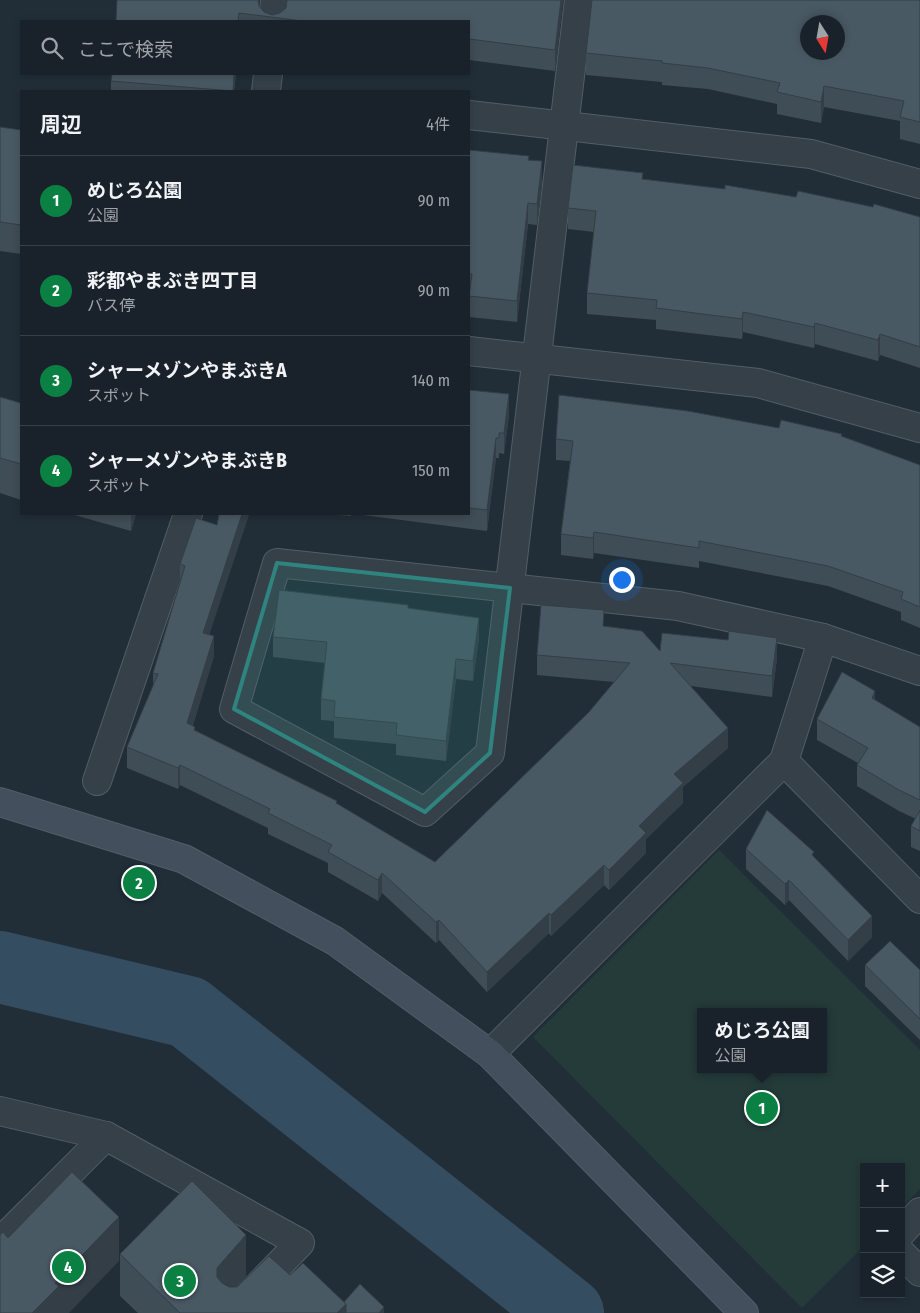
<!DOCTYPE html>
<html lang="ja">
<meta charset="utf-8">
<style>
body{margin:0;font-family:"Fira Sans Condensed","Noto Sans JP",sans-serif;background:#222a32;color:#f1f3f6}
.controls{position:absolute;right:15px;bottom:15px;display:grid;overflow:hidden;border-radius:0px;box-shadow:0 2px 8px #0003}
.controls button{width:45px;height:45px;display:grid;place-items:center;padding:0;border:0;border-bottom:1px solid #373f47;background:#19222a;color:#f1f3f6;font:25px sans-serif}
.compass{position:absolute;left:800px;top:15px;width:45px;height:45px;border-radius:50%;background:#19222a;box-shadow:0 2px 8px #0003;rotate:169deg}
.you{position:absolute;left:621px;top:579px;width:18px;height:18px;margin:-12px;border:4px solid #fff;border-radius:50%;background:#1a73e8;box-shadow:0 0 0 8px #1a73e833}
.badge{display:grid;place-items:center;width:32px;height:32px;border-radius:50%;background:#0b8043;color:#fff;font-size:16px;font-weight:700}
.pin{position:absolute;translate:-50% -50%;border:2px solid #fff;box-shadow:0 1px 5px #0006}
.popup{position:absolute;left:697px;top:1008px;width:130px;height:65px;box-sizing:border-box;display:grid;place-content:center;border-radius:0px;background:#19222a;filter:drop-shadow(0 1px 4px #0005);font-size:16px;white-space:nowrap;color:#9fa4a8}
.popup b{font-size:19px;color:#f1f3f6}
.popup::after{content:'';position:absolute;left:50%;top:100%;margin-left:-10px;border:10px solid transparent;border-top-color:#19222a}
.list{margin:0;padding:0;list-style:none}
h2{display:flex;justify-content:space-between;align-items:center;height:65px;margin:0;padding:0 20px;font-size:21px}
h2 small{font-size:16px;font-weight:400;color:#9fa4a8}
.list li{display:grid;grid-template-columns:32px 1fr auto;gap:15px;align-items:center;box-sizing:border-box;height:90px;padding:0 20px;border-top:1px solid #373f47}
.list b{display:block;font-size:19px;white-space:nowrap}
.list p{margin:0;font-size:16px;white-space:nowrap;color:#9fa4a8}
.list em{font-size:16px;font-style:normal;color:#9fa4a8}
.icon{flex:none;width:28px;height:28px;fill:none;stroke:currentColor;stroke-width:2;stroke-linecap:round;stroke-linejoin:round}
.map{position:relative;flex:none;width:920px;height:1313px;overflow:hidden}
.search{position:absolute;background:#19222a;box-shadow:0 2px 8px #0003;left:20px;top:20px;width:450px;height:55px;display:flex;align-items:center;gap:12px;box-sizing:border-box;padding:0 18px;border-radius:0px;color:#9fa4a8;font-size:19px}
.panel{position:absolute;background:#19222a;box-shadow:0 2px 8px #0003;left:20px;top:90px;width:450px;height:425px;border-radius:0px}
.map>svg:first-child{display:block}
.green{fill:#243b3a;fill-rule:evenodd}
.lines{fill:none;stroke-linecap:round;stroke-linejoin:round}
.river{stroke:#354d60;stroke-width:72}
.street-casing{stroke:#525e66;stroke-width:30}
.secondary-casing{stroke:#525e66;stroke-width:30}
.street{stroke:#354049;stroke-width:28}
.secondary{stroke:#434f5c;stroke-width:28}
.wall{fill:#3f4d56}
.shaded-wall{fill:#333e46}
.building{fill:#495964;stroke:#333e46;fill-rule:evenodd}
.marked{fill:#2f847f;fill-opacity:0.2;stroke:#2f847f;stroke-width:4;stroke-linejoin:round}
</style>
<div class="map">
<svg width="920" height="1313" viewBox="0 0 920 1313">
<rect width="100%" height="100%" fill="#212e38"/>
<path class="green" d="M719,850L920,1050V1189L901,1208V1167H864V1246L802,1308L533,1037ZM701,1012H823V1069H701Z"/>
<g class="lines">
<polyline class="river" points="0,967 188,1012 568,1313"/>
<g class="street-casing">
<g id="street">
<path d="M579,0C549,251 520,502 490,753L425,812L234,709L277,563L678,606L823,638L920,671"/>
<polyline points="273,21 275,0"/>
<polyline points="266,91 268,74"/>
<polyline points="469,115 811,154 920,184"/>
<polyline points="469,351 758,383 920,428"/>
<polyline points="784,761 920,899"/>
<polyline points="97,781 188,514"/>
<polyline points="490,1054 784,761 823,638"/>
<polyline points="0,1111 106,1136 300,1243 232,1313"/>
<polyline points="901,1233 920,1212"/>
<polyline points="0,1242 106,1136"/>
<polyline points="901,1253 920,1272"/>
</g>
</g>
<g class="secondary-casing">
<polyline id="secondary" points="0,802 184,859 335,941 490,1054 744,1313"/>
</g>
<use href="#street" class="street"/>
<use href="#secondary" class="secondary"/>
</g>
<g class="wall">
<polygon points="259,0 259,6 264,12 272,15 280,13 286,8 287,0 563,0 555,71 469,60 469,21 116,21"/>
<polygon points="920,0 920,144 900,139 900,121 824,107 821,123 777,114 777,104 708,89 662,85 662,82 586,75 586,53"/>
<polygon points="236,74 234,91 111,91 111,81"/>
<polygon points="0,127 21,130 21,254 0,251"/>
<polygon points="469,150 529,160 542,182 537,225 528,224 517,322 469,317"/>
<polygon points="643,179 920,217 920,368 880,355 878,361 815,344 814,348 743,332 742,339 656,329 656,320 587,314 587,293 594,232 568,229 568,208"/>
<polygon points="469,390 509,415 504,454 499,453 499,458 496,458 487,531 355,514 469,514"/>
<polygon points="0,397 21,403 21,500 0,493"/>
<polygon points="779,428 842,436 920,465 920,628 901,620 901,612 828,586 699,561 699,568 594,553 593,559 561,555 561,534 570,461 556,460 556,439"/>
<polygon points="71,514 136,514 131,531"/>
<polygon points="219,514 249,514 209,635 214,656 193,725 195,730 337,804 435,862 589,712 614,682 537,675 537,655 604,626 660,651 777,658 772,697 691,686 728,748 683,787 683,803 646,839 646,853 609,890 604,885 551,936 549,933 487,992 439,940 436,943 382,893 378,901 328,872 328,863 268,834 268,828 180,785 178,789 127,768 127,747 153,686 153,673 180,581 180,564 217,525"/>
<polygon points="327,514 351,514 351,516"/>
<polygon points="408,608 479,638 473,681 456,679 446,761 396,755 396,744 334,738 334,721 321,720 321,699 325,663 273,657 273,637"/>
<polygon points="875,700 920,727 920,851 911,847 911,826 916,819 899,811 857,786 857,765 858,763 817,740 817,719"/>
<polygon points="746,849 814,857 872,937 848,961 789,900 785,905 746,869"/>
<polygon points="865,965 920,970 920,1040 865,986"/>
<polygon points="120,1254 246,1276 237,1287 290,1275 344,1302 384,1313 138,1313 120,1296"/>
</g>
<g class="shaded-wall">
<polygon points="561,0 563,0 555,71 555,50"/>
<polygon points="234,74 236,74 234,91 233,91"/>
<polygon points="824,86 824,107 821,123 821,102"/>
<polygon points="542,161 542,182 537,225 537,204"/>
<polygon points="528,203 528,224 517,322 517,301"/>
<polygon points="743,312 743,332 742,339 742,319"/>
<polygon points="815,323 815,344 814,348 814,327"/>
<polygon points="880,334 880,355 878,361 878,340"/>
<polygon points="509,394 509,415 504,454 504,433"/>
<polygon points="496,438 496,458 487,531 487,510"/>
<polygon points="131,514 136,514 131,531"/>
<polygon points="242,514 249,514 203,653 203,633"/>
<polygon points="594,532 594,553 593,559 593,538"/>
<polygon points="479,618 479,638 473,681 473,661"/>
<polygon points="214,636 214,656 187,744 187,723"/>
<polygon points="777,638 777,658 772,697 772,676"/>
<polygon points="456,659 456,679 446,761 446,741"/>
<polygon points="875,691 875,712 872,698"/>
<polygon points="728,728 728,748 683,787 683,803 646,839 646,853 609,890 609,870 674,774"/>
<polygon points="180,765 180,785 178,789 178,768"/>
<polygon points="604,865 604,885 551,936 551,915"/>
<polygon points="382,873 382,893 378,901 378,880"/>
<polygon points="789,880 789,900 785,905 785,884"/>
<polygon points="549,913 549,933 487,992 487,972"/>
<polygon points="872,916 872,937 848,961 848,940"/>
<polygon points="439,920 439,940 436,943 436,922"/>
<polygon points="119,1217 119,1261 69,1313 32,1313 55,1283"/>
<polygon points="246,1235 246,1276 217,1309 217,1268"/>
<polygon points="346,1304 346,1313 337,1313"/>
<polygon points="384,1307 384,1313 379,1313"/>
</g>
<g class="building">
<polygon points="117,0 258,0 259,6 264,12 272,15 280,13 286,8 287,0 561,0 555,50 469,39 469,21 302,21 239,13 238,21 116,21"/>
<path d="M592,0H920V122L900,117L904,101L824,86L821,102L777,92L780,83L708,68L662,63V61L586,53ZM808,22H838V52H808Z"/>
<polygon points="112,74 234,74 233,91 111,81"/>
<polygon points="0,127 21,130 21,225 0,222"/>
<polygon points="469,150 529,156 528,160 542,161 537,204 528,203 517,301 469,296 472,274 469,274"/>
<polygon points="573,165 643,173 642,179 725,189 725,185 796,197 798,191 873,207 874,204 920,217 920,347 880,334 878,340 815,323 814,327 743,312 742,319 656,308 657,300 587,293 596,211 568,208"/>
<polygon points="469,390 509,394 504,433 499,433 499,438 496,438 487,510 469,508"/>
<polygon points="559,395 688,411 779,428 781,420 842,434 841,436 920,465 920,607 901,599 903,592 828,566 699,541 699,548 594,532 593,538 561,534 573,441 556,439"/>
<polygon points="0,397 21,403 21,464 0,458"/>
<polygon points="219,514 242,514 203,633 214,636 187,723 195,727 194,730 337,801 336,803 435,862 589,712 630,663 537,655 541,605 604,610 603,626 642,631 660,651 662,633 728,640 729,631 777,638 772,676 670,663 728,728 674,774 683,783 639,826 646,833 609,870 604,865 551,915 549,913 487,972 439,920 436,922 382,873 378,880 328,852 332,845 268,813 270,809 180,765 178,768 127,747 158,674 153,673 185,566 180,564 196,518 217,525"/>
<polygon points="279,590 408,605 408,608 479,618 473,661 456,659 446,741 396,735 397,723 334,717 335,701 321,699 327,642 273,637"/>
<polygon points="842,672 875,691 872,698 920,727 920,800 899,790 857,765 868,748 817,719"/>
<polygon points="767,810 814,852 812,855 872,916 848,940 789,880 785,884 746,849"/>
<polygon points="920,810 920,831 911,826"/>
<polygon points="890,941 920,970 920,1019 865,965"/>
<polygon points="72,1172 119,1217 55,1283 59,1286 32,1313 0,1313 0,1235 3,1232 8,1238"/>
<polygon points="192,1181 246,1235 217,1268 217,1277 222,1283 229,1287 237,1287 269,1256 290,1275 303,1263 346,1304 337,1313 180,1313 120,1254"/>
<polygon points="360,1284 384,1307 379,1313 346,1313 346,1304 344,1302"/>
</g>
<path class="marked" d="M277,563L510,588L490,753L425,812L234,709Z"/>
</svg>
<div class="controls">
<button>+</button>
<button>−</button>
<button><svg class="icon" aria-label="layers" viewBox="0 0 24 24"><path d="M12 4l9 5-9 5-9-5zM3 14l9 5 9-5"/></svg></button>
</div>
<svg class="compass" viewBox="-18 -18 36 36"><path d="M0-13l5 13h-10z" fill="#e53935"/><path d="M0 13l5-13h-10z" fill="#9fa4a8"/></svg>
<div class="you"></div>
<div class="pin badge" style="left:762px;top:1108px">1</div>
<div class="popup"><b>めじろ公園</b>公園</div>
<div class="pin badge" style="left:139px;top:883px">2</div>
<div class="pin badge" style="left:180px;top:1281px">3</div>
<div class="pin badge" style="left:68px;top:1267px">4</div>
<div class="search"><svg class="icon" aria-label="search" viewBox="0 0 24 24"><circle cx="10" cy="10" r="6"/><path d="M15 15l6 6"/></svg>ここで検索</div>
<section class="panel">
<h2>周辺<small>4件</small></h2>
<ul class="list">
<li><span class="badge">1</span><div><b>めじろ公園</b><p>公園</p></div><em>90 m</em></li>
<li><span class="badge">2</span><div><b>彩都やまぶき四丁目</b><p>バス停</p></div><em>90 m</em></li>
<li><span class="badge">3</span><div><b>シャーメゾンやまぶきA</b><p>スポット</p></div><em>140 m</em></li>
<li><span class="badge">4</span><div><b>シャーメゾンやまぶきB</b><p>スポット</p></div><em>150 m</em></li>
</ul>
</section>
</div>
